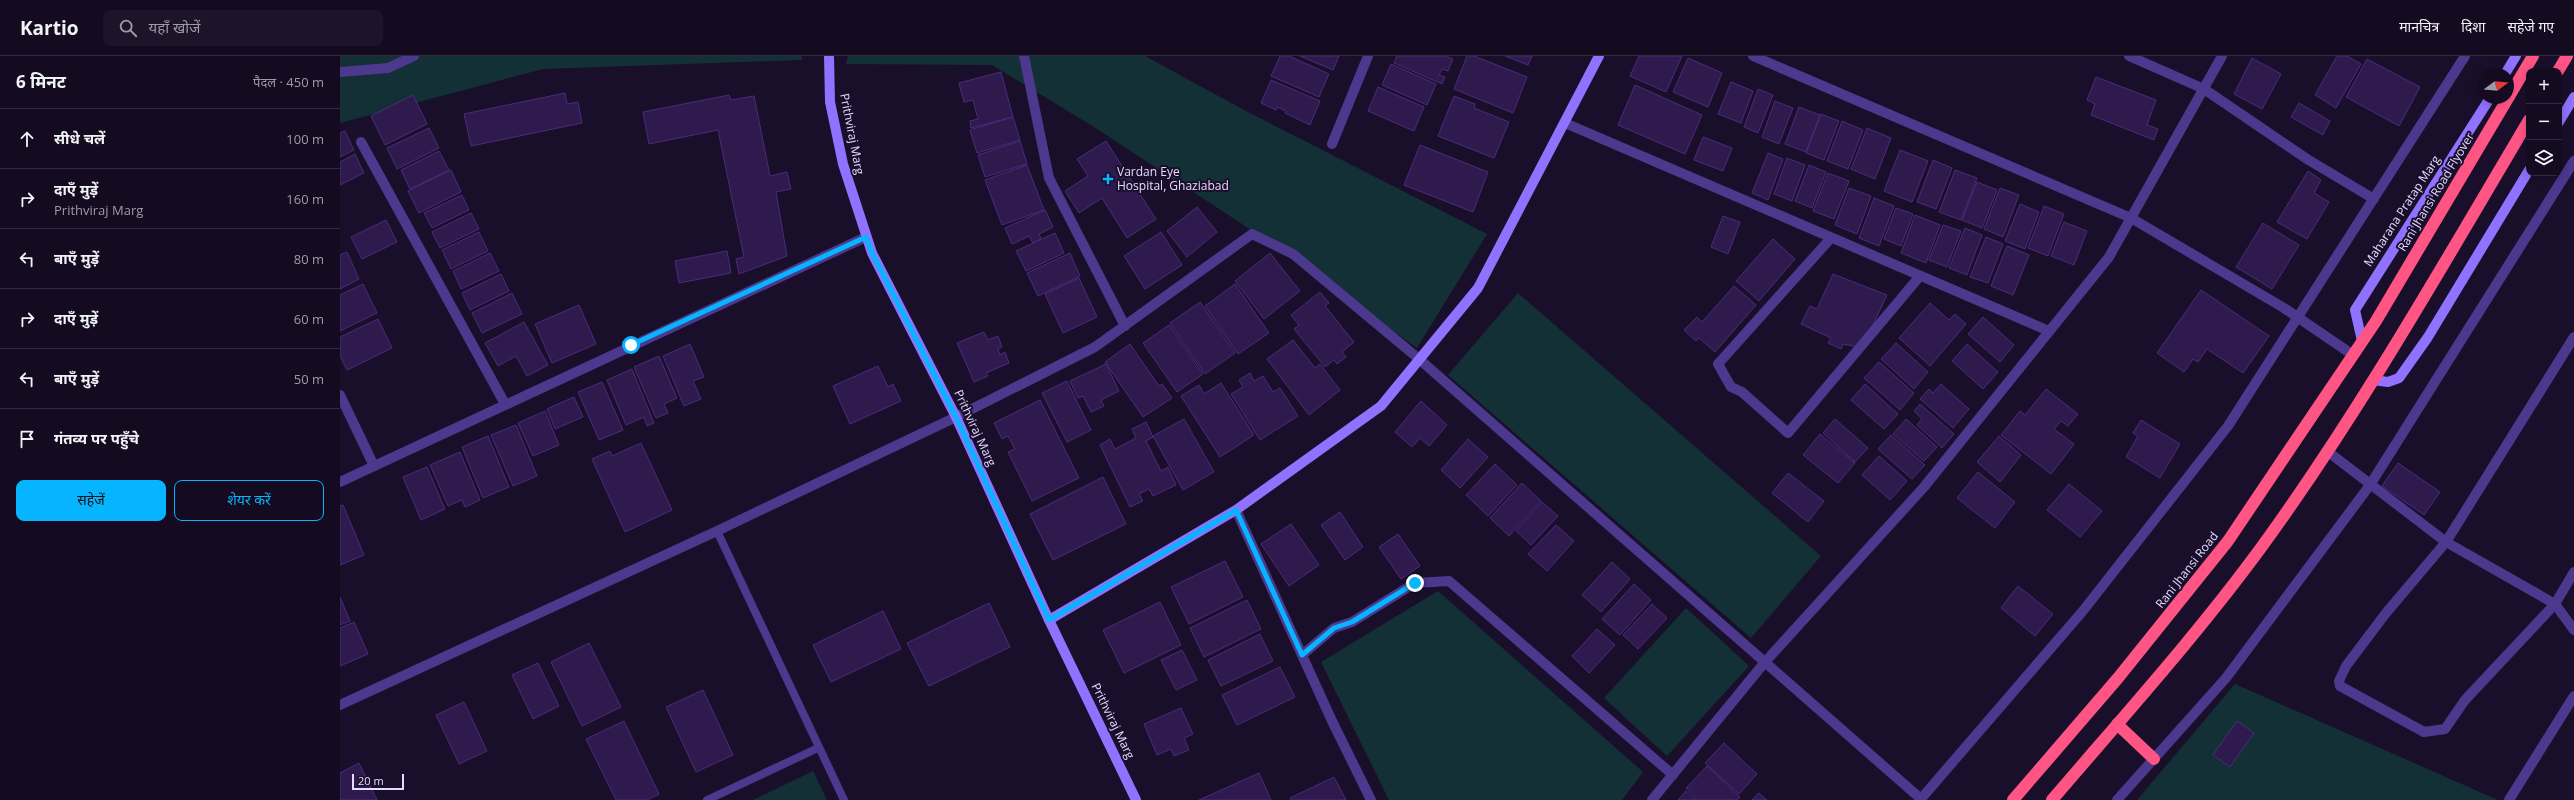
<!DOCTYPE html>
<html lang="hi">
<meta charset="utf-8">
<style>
body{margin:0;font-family:"Open Sans","Noto Sans Devanagari",sans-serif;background:#1d1429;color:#f1f3f6}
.controls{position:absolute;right:12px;top:12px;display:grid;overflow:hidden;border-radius:8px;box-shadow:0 2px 10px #0003}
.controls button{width:36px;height:36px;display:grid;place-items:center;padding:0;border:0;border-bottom:1px solid #332b3e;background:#140b20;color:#f1f3f6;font:20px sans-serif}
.compass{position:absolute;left:2138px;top:12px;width:36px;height:36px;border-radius:50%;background:#140b20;box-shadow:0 2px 10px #0003;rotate:74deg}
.scale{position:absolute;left:12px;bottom:10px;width:52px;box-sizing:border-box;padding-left:4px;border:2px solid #e5daff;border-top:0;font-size:11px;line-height:14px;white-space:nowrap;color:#e5daff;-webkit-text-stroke:3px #1a0f2b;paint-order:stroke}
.stop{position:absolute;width:12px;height:12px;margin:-9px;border:3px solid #06b4ff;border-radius:50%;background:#fff}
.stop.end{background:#06b4ff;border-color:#fff;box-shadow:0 1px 4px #0008}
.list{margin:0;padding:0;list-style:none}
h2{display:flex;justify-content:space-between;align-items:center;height:52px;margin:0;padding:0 16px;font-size:17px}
h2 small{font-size:13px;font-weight:400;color:#9d9ba5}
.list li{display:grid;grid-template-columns:26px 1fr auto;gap:12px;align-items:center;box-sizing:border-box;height:60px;padding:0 16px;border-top:1px solid #332b3e}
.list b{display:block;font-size:15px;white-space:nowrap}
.list p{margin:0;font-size:13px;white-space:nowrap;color:#9d9ba5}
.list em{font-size:13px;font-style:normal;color:#9d9ba5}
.actions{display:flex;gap:8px;padding:12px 16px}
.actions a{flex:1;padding:9px 0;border:1px solid #06b4ff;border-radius:8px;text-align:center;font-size:14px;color:#06b4ff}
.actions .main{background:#06b4ff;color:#111}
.icon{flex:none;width:22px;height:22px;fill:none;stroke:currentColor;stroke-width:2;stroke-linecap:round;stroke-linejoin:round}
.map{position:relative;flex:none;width:2234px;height:744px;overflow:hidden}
header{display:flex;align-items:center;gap:24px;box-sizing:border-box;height:56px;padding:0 20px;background:#140b20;border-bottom:1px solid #332b3e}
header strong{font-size:19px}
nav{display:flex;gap:22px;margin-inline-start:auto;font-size:14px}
.search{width:280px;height:36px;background:#1d1429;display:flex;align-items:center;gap:10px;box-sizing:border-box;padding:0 14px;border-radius:8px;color:#9d9ba5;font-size:15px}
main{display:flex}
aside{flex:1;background:#140b20}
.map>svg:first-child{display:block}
.green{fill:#123036}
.building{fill:#2f1a4e;stroke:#4b2b7b}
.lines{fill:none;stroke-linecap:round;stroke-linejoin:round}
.lane{stroke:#4c388d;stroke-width:8}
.street{stroke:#4c388d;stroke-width:10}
.secondary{stroke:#9171ff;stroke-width:10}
.highway{stroke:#ff5584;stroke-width:12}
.route{stroke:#06b4ff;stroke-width:5}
.poi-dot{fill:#06b4ff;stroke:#1a0f2b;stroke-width:1.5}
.labels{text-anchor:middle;stroke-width:4;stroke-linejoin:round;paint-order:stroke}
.street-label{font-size:12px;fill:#e5daff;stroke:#1a0f2b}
.poi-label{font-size:12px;fill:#e5daff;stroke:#1a0f2b;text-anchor:start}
</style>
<header>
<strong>Kartio</strong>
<div class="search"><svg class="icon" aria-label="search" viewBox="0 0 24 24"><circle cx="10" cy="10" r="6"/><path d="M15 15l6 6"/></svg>यहाँ खोजें</div>
<nav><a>मानचित्र</a><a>दिशा</a><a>सहेजे गए</a></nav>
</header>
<main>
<aside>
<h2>6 मिनट<small>पैदल · 450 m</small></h2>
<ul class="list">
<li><svg class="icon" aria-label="ahead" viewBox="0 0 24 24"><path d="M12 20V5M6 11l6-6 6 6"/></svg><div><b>सीधे चलें</b></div><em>100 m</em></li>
<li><svg class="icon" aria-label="right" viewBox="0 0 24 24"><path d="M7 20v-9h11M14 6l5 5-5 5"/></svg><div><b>दाएँ मुड़ें</b><p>Prithviraj Marg</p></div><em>160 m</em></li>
<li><svg class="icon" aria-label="left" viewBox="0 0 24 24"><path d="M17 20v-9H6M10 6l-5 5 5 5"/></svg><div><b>बाएँ मुड़ें</b></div><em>80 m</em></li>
<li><svg class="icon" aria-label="right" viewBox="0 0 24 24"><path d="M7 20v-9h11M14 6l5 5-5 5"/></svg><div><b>दाएँ मुड़ें</b></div><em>60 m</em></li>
<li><svg class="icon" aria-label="left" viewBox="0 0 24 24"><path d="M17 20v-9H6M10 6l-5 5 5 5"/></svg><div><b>बाएँ मुड़ें</b></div><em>50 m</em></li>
<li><svg class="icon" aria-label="arrive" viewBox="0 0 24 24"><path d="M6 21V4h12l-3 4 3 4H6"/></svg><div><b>गंतव्य पर पहुँचे</b></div></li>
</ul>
<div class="actions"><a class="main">सहेजें</a><a>शेयर करें</a></div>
</aside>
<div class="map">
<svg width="2234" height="744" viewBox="0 0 2234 744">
<rect width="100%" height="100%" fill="#1a0f2b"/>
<g class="green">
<polygon points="0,0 462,0 462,4 203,13 0,67"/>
<polygon points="508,0 805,0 906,55 1147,178 1077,292 902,168 754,71 652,9 506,8"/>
<polygon points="1178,237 1481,500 1411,582 1108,319"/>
<polygon points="1098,535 1303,716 1282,744 1049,744 981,606"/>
<polygon points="1346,552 1409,610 1327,700 1264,642"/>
<polygon points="1895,628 2158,744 1797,744"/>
<polygon points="473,715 487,744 413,744"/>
</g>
<g class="building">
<polygon points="940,0 949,0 989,18 979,41 931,20"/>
<polygon points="960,0 999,0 993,14"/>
<polygon points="1057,0 1106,0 1113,3 1108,15 1102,13 1099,19 1105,21 1102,28 1054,7"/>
<polygon points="1127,0 1134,0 1187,21 1173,57 1114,33"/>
<polygon points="1165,0 1192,0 1188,9"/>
<polygon points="1299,0 1342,0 1326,36 1290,20"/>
<polygon points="1997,0 2007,0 2021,8 1996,52 1975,39"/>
<polygon points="1348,2 1382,17 1368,51 1333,36"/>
<polygon points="1912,2 1941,18 1922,53 1894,38"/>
<polygon points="2027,3 2080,31 2059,70 2006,41"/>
<polygon points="1051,8 1096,28 1087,49 1042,29"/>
<polygon points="661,16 673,61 631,72 630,65 638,63 633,44 624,46 619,27"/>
<polygon points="1756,21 1816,44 1807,69 1818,73 1814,84 1751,59 1755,48 1747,44"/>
<polygon points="931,24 980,45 970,69 945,57 946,55 937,51 936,54 921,47"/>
<polygon points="1391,26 1413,35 1401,67 1378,58"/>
<polygon points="1295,29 1362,59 1345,98 1278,69"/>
<polygon points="1038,31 1084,51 1074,75 1028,55"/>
<polygon points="1418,33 1433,39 1418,77 1404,71"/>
<polygon points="225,37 227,48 238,46 242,67 131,90 124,58"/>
<polygon points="73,39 87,68 45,89 31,60"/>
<polygon points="389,39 391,44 414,40 430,120 447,116 451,133 436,136 447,200 399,218 396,203 404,201 378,74 309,88 303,56"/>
<polygon points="1114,40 1135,48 1134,52 1169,66 1154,102 1098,80"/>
<polygon points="1435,45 1453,52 1439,88 1422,81"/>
<polygon points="1959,47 1990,65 1983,79 1951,61"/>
<polygon points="1459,51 1480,59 1466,96 1445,88"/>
<polygon points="1481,58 1499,65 1484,104 1466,97"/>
<polygon points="673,61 680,84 637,97 630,74"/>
<polygon points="1502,65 1523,74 1508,113 1487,105"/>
<polygon points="89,72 99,92 57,113 47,92"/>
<polygon points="1527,72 1551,82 1535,123 1511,113"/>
<polygon points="5,75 14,94 0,101 0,77"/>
<polygon points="1363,81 1392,92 1383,115 1354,104"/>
<polygon points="680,85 687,108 645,121 638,99"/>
<polygon points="766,85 816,163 787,182 762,142 739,157 725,135 748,120 737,103"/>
<polygon points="1080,89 1148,116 1133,156 1064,129"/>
<polygon points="1560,94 1588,105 1572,146 1544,135"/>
<polygon points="99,95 109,114 70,133 61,114"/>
<polygon points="1428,97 1443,103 1428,144 1412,137"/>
<polygon points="15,98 24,117 0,129 0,106"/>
<polygon points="1447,102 1465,109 1452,145 1434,138"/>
<polygon points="1593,104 1612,112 1596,153 1577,146"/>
<polygon points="687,109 704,154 662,169 645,124"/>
<polygon points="1469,109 1486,116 1472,152 1455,145"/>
<polygon points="111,114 121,136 79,157 68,135"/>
<polygon points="1615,114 1637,122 1621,164 1599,156"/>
<polygon points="1968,115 1981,124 1974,137 1989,146 1967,183 1937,166"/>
<polygon points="1488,117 1509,125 1494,163 1473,155"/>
<polygon points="1637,126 1657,134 1642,172 1622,164"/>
<polygon points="1509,132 1531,140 1517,178 1495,169"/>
<polygon points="1660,132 1679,139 1663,181 1644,173"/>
<polygon points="122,139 129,154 92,172 84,157"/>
<polygon points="1534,142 1554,150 1539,190 1519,182"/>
<polygon points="1680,148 1699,156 1685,193 1665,185"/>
<polygon points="1704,150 1724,158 1708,200 1688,192"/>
<polygon points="857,151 877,176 847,201 827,175"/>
<polygon points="1556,152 1573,158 1561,190 1544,183"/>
<polygon points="705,154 713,171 699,178 701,183 693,187 689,180 672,188 665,172"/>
<polygon points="131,157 139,173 100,192 92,176"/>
<polygon points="1575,159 1600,169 1586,207 1561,197"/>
<polygon points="1383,160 1400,166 1388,198 1371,191"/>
<polygon points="46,164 57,186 22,203 11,181"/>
<polygon points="1724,166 1747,175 1734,209 1711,200"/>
<polygon points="1923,167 1959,189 1932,233 1896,211"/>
<polygon points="1603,169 1621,175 1607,211 1589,204"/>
<polygon points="1625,172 1642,179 1627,219 1609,212"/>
<polygon points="139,176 148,195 111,213 102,194"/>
<polygon points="821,176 842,209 805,233 784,200"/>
<polygon points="715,177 724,197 686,215 676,195"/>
<polygon points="1646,181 1663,188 1648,227 1630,221"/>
<polygon points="1433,183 1455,203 1419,245 1396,225"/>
<polygon points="1667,190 1689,199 1673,239 1651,230"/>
<polygon points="387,195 391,217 339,227 335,205"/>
<polygon points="7,196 19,223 0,233 0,199"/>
<polygon points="150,197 159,215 121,233 113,215"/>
<polygon points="730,197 740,220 698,240 687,217"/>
<polygon points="930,197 960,235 924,263 895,225"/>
<polygon points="161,218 169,235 130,254 122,237"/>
<polygon points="1493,218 1547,239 1526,284 1519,291 1503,288 1501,293 1488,287 1491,282 1461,268 1470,250 1477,253"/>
<polygon points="739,222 757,261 723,277 705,238"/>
<polygon points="23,228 37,257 0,275 0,239"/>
<polygon points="895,228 929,277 898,298 865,250"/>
<polygon points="1394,230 1416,249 1375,296 1359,282 1356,285 1344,274 1357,261 1362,266"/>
<polygon points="1861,234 1929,280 1903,317 1867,293 1858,306 1853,303 1844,316 1817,297"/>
<polygon points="980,236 989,247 985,250 1014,286 1002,296 1006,301 997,308 994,304 985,311 954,273 959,269 951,259"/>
<polygon points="172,237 182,258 142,277 132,257"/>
<polygon points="860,246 895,297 865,318 830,267"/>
<polygon points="1590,247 1609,264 1615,258 1626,268 1590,310 1559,282"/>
<polygon points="239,249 256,288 212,307 195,268"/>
<polygon points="1643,261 1674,289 1660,306 1628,278"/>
<polygon points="38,263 52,292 7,314 0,300 0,281"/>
<polygon points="184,266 208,309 187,320 176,300 158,310 145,287"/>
<polygon points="829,269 863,318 837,336 803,287"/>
<polygon points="644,276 648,284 658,280 662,291 658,293 660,299 665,296 669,307 646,317 648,320 634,326 617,287"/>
<polygon points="953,284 975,312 980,308 1000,334 969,359 927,303"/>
<polygon points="1556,287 1588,316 1574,333 1541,303"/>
<polygon points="350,288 364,321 353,325 361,343 344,350 323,300"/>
<polygon points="790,288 819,330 822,328 832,342 803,361 765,306"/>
<polygon points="1627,288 1658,316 1643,333 1612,305"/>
<polygon points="319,300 337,342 324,348 328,357 316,362 294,311"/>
<polygon points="1539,306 1574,337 1560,354 1524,322"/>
<polygon points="766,308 779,335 761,344 764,350 751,356 743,340 738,342 730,325"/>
<polygon points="538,310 548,331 553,328 561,345 510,368 493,330"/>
<polygon points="292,313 314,367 307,370 304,361 286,369 267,324"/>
<polygon points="910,317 914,325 923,320 933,336 940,332 958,360 920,384 891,338 903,331 899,324"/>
<polygon points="727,325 751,374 727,386 702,337"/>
<polygon points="262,326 283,374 259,384 238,336"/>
<polygon points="881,327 914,379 880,401 841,340 859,329 864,338"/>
<polygon points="1525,328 1558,358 1544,373 1511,344"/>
<polygon points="1601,328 1629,353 1613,372 1580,343 1589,333 1593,337"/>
<polygon points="1706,333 1738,358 1728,370 1721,365 1714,373 1734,388 1711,418 1661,379 1680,355 1685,359"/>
<polygon points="234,341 243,361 215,373 207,353"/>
<polygon points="700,344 739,422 692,445 668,396 675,393 668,380 662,383 654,367"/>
<polygon points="1081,345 1107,369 1089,390 1080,382 1072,391 1055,376"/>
<polygon points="1580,348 1614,378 1602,392 1577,369 1582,363 1574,355"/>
<polygon points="205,355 219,389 193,400 178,367"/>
<polygon points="844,363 874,416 843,434 813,380"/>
<polygon points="1495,363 1528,392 1515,406 1483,377"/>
<polygon points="1566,363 1597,391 1584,405 1553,378"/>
<polygon points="1801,364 1840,388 1820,422 1786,401 1798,380 1793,377"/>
<polygon points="806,366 813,381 806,385 821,415 828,411 836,429 813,440 809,433 799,438 803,445 790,451 760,389 770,383 775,393 796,382 792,373"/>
<polygon points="176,369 197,420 173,430 151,379"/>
<polygon points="1480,378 1515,407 1498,427 1463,399"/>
<polygon points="1551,379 1585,409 1572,423 1538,393"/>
<polygon points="148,380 169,431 143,442 122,391"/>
<polygon points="1659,380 1681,399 1660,426 1637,406"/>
<polygon points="1128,383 1148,401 1120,432 1101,414"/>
<polygon points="301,387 332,454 285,476 252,403 270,395 272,400"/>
<polygon points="120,396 140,444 125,451 122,444 108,450 90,409"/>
<polygon points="1539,400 1567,425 1550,444 1522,419"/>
<polygon points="2058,407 2100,436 2084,459 2042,430"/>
<polygon points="1155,408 1177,429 1148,460 1126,439"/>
<polygon points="87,411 105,453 81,464 63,421"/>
<polygon points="1638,416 1675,446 1655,472 1617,442"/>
<polygon points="1448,417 1484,445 1468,466 1432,437"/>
<polygon points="763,421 786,468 713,504 690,458"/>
<polygon points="1182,427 1201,445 1169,480 1150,462"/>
<polygon points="1729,428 1762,455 1740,481 1707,454"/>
<polygon points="1202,446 1218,460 1191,489 1176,475"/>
<polygon points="3,449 24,499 0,509 0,450"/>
<polygon points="1000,456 1023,491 1005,504 981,469"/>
<polygon points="951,468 979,509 949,530 921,488"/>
<polygon points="1216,469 1234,485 1207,515 1188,498"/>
<polygon points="1058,478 1080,510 1061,523 1039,491"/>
<polygon points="885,505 903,541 849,568 831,531"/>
<polygon points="1272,506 1290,523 1261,556 1242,539"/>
<polygon points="1294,528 1311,544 1280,579 1262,563"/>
<polygon points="1678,530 1713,558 1695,580 1661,552"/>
<polygon points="0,541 10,565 0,569"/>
<polygon points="907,544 921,573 864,601 850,572"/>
<polygon points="820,546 841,589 784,617 763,574"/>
<polygon points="649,547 670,591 589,630 567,587"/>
<polygon points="1312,548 1327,562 1298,593 1283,579"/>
<polygon points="543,555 561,593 491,626 473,589"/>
<polygon points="14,566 28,598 0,610 0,572"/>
<polygon points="1257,573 1275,589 1249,617 1232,600"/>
<polygon points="920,578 933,605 881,630 868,604"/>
<polygon points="249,587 281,651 242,670 211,606"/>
<polygon points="842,594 857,624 836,634 821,604"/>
<polygon points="198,607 219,650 193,663 172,619"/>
<polygon points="940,611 955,641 897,669 882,639"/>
<polygon points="363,634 393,699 356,716 326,651"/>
<polygon points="124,646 147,695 119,708 96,659"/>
<polygon points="841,652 853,678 844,682 849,694 834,700 831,693 817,699 804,668"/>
<polygon points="284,665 319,738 307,744 276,744 246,683"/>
<polygon points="1897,665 1914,677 1890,711 1873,699"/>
<polygon points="1384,687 1417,718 1399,738 1365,707"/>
<polygon points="19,707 37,744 0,744 0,717"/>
<polygon points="1367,710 1400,741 1397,744 1359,744 1346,732"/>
<polygon points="919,717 931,744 859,744"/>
<polygon points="994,721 1006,744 951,744 950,742"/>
<polygon points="1346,735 1357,744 1338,744"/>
<polygon points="1419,737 1427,744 1412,744"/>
</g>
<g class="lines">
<g class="lane">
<polyline points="377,475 504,744"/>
<polyline points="367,744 478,692"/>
</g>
<g class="street">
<polyline points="684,0 709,122 785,270"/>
<polyline points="1413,0 1791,162 1944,252 2013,299"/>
<polyline points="1789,0 1864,33 1967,103 2034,143"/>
<polyline points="0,16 48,12 74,0"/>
<polyline points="1225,67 1709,275"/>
<polyline points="21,86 165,348"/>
<polyline points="992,88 1028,0"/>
<polyline points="1491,182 1378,308 1391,331 1402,336 1448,377 1580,220"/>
<polyline points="2234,281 2106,486 2046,557 2006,610 1999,625 2000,630 2084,676 2105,673 2125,644 2215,548 2234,516"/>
<polyline points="0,339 34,410"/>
<polyline points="1987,395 2106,486 2215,548 2234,574"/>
<polyline points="0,426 526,181"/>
<polyline points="896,454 992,665 1031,744"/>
<polyline points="962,599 994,572 1012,566 1075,527 1109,525 1333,719"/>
<polyline points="0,649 377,475 616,361 755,291 912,178 953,198 1079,303 1581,743"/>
<polyline points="1312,744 1425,606 1584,431 1769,201 1882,0"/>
<polyline points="1580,744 1742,556 1888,370 2125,0"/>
<polyline points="1777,744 1886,622 2030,429 2234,105"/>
<polyline points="2169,744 2234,640"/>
</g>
<g class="secondary">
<polyline points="489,0 490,46 503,108 532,197 616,361 709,564 796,744"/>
<polyline points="2165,18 2176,0"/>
<polyline points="2219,66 2234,41"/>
<polyline points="2022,285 2015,254 2150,42"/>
<polyline points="2033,324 2048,326 2059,322 2088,281 2189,114"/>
<polyline points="709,564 896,454 1041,350 1138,232 1259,0"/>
</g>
<g class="highway">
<polyline points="2218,15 2227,0"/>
<polyline points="1777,668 1814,703"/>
<polyline points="1673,744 1778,622 1888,485 2036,265 2193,0"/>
<path d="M1712,744C1783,661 1858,578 1923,489C2021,354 2104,207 2189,64"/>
</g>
</g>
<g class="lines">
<polyline class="route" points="291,289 526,181 532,197 616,361 709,564 896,454 962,599 994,572 1012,566 1075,527"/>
</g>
<path class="poi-dot" d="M766 117h4v4h4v4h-4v4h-4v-4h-4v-4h4z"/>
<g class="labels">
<g class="street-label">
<text transform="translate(512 78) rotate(79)" y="4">Prithviraj Marg</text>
<text transform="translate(2096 136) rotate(-59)" y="4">Rani Jhansi Road Flyover</text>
<text transform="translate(2062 155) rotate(-57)" y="4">Maharana Pratap Marg</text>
<text transform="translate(635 372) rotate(65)" y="4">Prithviraj Marg</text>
<text transform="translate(1847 514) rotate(-52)" y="4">Rani Jhansi Road</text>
<text transform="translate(773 665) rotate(64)" y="4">Prithviraj Marg</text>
</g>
<g class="poi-label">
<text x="777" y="120">Vardan Eye<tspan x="777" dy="14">Hospital, Ghaziabad</tspan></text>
</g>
</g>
</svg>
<div class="controls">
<button>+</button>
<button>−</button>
<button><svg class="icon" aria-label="layers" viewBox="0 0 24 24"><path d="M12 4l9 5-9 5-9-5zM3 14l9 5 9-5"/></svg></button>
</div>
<svg class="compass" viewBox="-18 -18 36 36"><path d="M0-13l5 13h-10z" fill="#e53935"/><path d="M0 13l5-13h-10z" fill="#9d9ba5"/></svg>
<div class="scale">20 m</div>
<div class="stop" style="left:291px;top:289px"></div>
<div class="stop end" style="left:1075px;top:527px"></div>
</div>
</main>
